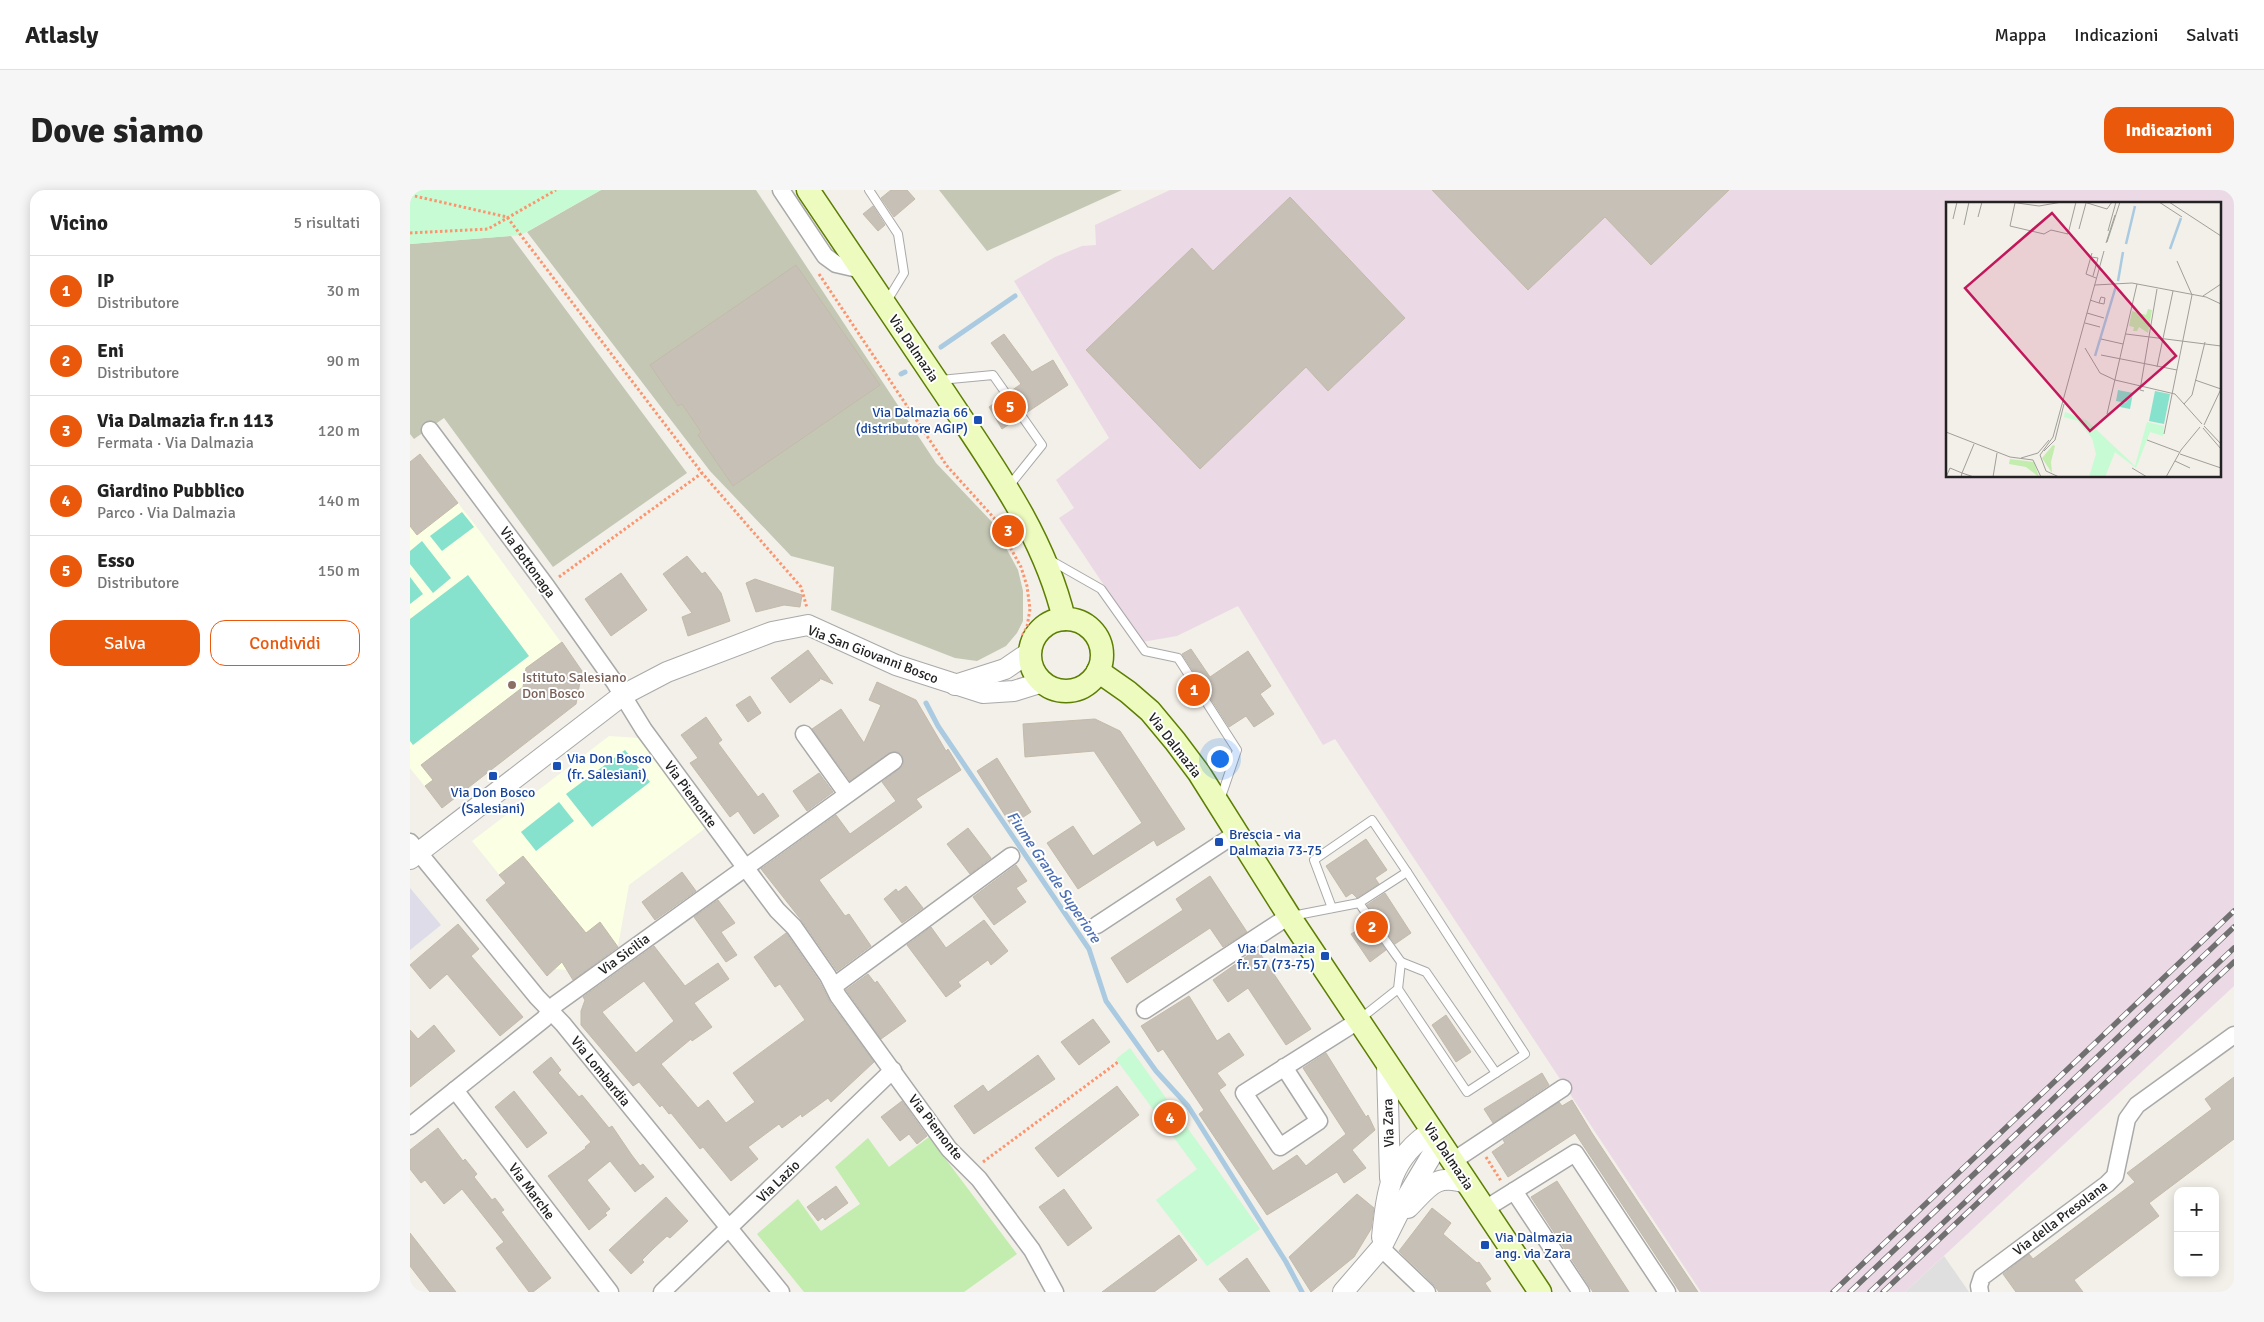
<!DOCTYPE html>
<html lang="it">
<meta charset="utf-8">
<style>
body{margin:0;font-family:Signika,sans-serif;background:#f6f6f6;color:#222}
.controls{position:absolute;right:15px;bottom:15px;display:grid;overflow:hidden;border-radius:10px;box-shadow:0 2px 12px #0003}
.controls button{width:45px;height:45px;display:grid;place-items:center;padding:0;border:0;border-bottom:1px solid #e0e0e0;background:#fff;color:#222;font:25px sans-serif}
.you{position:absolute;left:809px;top:568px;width:18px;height:18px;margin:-12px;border:4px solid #fff;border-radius:50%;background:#1a73e8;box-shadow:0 0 0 8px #1a73e833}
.badge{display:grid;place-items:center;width:32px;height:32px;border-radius:50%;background:#ea580c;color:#fff;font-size:16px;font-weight:700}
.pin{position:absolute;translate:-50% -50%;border:2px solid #fff;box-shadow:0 1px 5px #0006}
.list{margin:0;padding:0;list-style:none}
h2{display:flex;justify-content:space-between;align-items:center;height:65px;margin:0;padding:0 20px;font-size:21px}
h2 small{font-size:16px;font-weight:400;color:#767676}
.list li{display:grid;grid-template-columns:32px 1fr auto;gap:15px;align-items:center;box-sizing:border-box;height:70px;padding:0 20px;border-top:1px solid #e0e0e0}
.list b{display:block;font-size:19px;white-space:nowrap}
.list p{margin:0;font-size:16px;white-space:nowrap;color:#767676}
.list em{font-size:16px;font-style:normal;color:#767676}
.actions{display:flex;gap:10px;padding:15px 20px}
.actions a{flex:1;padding:11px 0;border:1px solid #ea580c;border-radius:15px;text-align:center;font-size:18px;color:#ea580c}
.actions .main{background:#ea580c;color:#fff}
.map{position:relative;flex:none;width:1824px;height:1102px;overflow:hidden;border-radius:15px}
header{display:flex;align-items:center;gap:30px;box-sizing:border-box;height:70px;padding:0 25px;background:#fff;border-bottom:1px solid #e0e0e0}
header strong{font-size:24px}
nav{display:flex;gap:28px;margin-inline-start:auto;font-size:18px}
.intro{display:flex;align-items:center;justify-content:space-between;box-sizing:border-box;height:120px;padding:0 30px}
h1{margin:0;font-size:35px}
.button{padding:12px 22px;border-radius:15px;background:#ea580c;color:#fff;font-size:18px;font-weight:700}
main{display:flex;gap:30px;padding:0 30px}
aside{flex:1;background:#fff;border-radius:15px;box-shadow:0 2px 12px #0003}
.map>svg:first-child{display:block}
.residential{fill:#e0dfdf}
.industrial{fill:#ebdae5;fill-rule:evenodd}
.education{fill:#fbffe4}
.construction{fill:#c4c7b3}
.grass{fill:#c3ecaf}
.park{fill:#c7fbd3}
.pitch{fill:#86e1cd}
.plaza{fill:#dedce8}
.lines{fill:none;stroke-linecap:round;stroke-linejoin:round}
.stream{stroke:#a9cae0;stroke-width:5}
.building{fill:#c7c0b7;stroke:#c4baaa;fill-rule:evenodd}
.service-casing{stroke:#a9a9a9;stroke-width:10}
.minor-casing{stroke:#a9a9a9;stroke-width:19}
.tertiary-casing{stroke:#a9a9a9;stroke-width:22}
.secondary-casing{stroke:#5c7e03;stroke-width:25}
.path{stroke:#fc956f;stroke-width:3;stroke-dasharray:2.5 2.5;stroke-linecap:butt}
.service{stroke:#fff;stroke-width:8}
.minor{stroke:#fff;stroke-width:16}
.tertiary{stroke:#fff;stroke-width:20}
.secondary{stroke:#eefbbe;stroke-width:22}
.rail-casing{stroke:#707070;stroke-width:5.5}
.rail{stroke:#fff;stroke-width:4;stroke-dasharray:11;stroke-linecap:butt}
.transit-dot{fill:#1a4fb4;stroke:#fff;stroke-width:2}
.education-dot{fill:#8d6e63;stroke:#fff;stroke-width:2}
.labels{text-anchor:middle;stroke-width:4;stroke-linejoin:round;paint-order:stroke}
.street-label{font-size:14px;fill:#222;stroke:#fff}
.transit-label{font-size:14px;fill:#164399;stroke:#fff;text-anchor:start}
.education-label{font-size:14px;fill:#785e54;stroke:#fff;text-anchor:start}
.water-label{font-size:15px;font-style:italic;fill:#4b6eb4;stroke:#fff}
.inset-river{fill:none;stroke:#a9cae0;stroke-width:2.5}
.inset-road{fill:none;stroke:#9f9e99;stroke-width:1}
.view{fill:#c2185b;fill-opacity:0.15;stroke:#c2185b;stroke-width:2.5}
.inset-edge{fill:none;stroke:#222;stroke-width:2.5}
</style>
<header>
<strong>Atlasly</strong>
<nav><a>Mappa</a><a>Indicazioni</a><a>Salvati</a></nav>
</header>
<div class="intro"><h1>Dove siamo</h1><a class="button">Indicazioni</a></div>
<main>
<aside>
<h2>Vicino<small>5 risultati</small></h2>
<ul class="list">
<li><span class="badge">1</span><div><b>IP</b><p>Distributore</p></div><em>30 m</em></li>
<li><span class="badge">2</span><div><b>Eni</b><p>Distributore</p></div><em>90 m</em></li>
<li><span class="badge">3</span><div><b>Via Dalmazia fr.n 113</b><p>Fermata · Via Dalmazia</p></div><em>120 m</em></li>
<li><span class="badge">4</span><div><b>Giardino Pubblico</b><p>Parco · Via Dalmazia</p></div><em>140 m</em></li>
<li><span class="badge">5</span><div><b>Esso</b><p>Distributore</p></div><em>150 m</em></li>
</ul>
<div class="actions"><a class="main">Salva</a><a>Condividi</a></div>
</aside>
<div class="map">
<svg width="1824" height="1102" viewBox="0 0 1824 1102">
<rect width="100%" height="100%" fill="#f2f0e8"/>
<polygon class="residential" points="1534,1066 1559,1102 1495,1102"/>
<path class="industrial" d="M760,0H1824V796L1495,1102H1291L925,549L913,555L828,416L767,446L732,452L649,328L664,318L646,290L699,248L604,91L645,67L672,56L686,55L685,35ZM1538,14H1810V286H1538Z"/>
<g class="education">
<polygon points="10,264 69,340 172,481 166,514 32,618 0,578 0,272"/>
<polygon points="199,546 230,548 297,637 219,695 208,756 163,790 157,780 145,779 137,786 76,710 96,693 62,651"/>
</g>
<g class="construction">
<polygon points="191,0 346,0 526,273 582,332 608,380 613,401 613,431 607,443 596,456 567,471 545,468 421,420 424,377 381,366 300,281 117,42"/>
<polygon points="529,0 712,0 577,61"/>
<polygon points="101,46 277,283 143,377 34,228 4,249 0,244 0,54"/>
</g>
<polygon class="grass" points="519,947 607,1064 554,1102 394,1102 347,1044 388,1009 411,1041 450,1014 425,977 458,948 479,977"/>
<g class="park">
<polygon points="0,0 191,0 111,45 0,54"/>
<polygon points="720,858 850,1039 797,1076 746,1010 787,979 706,869"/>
</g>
<g class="pitch">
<polygon points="52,322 64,337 32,361 20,346"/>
<polygon points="12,351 41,388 23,403 0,374 0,361"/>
<polygon points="58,385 119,466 3,555 0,551 0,429"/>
<polygon points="0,387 13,404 0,414"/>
<polygon points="215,560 240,592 182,637 156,604"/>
<polygon points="149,612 164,631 126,661 111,642"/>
</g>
<polygon class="plaza" points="0,698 31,735 0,760"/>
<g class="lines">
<g class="stream">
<polyline points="531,157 605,106"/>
<polyline points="491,184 495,182"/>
<polyline points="516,513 528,536 679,759 696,811 746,881 778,916 876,1072 892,1102"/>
</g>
</g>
<g class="building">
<polygon points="481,0 497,0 505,9 484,27 471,8"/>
<polygon points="1022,0 1319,0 1241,75 1195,27 1118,100"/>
<polygon points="880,7 995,128 918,201 896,177 790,279 676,160 782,58 803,81"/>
<polygon points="463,16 475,35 468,41 453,24"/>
<polygon points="386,75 470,195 323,296 288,245 291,242 272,214 268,216 240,175"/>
<polygon points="594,144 622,182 643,170 658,195 616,223 601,201 611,194 581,153"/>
<polygon points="592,208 607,229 592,239 579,217"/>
<polygon points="10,264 48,313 7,345 0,336 0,272"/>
<polygon points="277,366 292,384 295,382 311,403 320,431 278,446 272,427 282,423 253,384"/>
<polygon points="211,383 237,420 201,446 175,409"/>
<polygon points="345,389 392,405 390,417 374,415 346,422 336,393"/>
<polygon points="152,452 172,481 166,514 32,618 15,596 23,590 11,575 113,497 116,478"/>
<polygon points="781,459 800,487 838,461 861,496 850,504 864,524 844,537 836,526 819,537 772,464"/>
<polygon points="398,460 423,494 409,488 410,490 380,513 361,488"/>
<polygon points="467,492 506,510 536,561 538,559 551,580 506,609 512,617 409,690 435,726 439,724 461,756 427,781 392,731 351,679 426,625 440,644 486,611 472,592 493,576 492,565 488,562 479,563 440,591 402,539 431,519 454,553 471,515 459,510"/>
<polygon points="340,506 351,523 338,532 326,515"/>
<polygon points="296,527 312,550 308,553 348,607 353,603 369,626 344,644 328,621 320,627 280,573 288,568 271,545"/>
<polygon points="685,529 710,541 775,639 747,656 744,650 668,699 637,653 663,636 683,666 732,633 684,561 615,567 613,534"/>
<polygon points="587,568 621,622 601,635 567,581"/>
<polygon points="409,583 423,602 397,621 383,601"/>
<polygon points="558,638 581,668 560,684 537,654"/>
<polygon points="956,649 977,680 965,688 969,694 947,708 942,703 936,707 916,676"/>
<polygon points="113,666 176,743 190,732 208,757 163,790 152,772 137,786 76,710 96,693 89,685"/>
<polygon points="606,675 617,691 606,698 616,712 584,735 563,707"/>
<polygon points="272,682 286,701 245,730 232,712"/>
<polygon points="800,686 837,742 813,757 800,738 717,793 701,768 773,720 766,709"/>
<polygon points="496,696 513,718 492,733 474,709 486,699 488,702"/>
<polygon points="975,703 1001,743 985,754 957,715"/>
<polygon points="308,710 325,733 311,742 327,765 316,772 284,727"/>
<polygon points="574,730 598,761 581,775 578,770 548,792 551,796 536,807 497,755 521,737 536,758"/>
<polygon points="48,734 69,759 61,766 113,827 90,846 37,784 20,799 0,775"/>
<polygon points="957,734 976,760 960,772 941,744"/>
<path d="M376,743L409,791L420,812L464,872L421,912L418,908L392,927L391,924L372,938L369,934L338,957L348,969L321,991L293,957L290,959L261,923L259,924L252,915L250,917L229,892L223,896L171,835V821L175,810L173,807L244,756L275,796L308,773L319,789L284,813L302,837L282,851L281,849L251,874L288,918L298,910L316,933L345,912L323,883L395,830L370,794L365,797L344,767ZM234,791L264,831L226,863L192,822Z"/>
<polygon points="847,759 901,839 876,855 838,798 818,812 803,790"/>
<polygon points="458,784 465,793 467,791 496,831 471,849 436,800"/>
<polygon points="779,806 807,851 819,843 834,865 807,883 816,895 809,900 863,981 887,965 896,976 936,944 893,878 916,863 956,927 958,925 965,940 942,960 956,978 934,993 927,982 857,1025 789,924 794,920 753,859 748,862 731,836"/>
<polygon points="1036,825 1061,862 1046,872 1022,835"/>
<polygon points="683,829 700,852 669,875 651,852"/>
<polygon points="24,835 45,861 0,897 0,840 8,849"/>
<polygon points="628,865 645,889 564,944 544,916 573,895 578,902"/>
<polygon points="141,867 151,880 148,883 169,907 172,905 199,938 202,936 221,964 230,976 233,974 244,987 225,1002 200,971 177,990 200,1019 195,1023 197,1025 179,1040 138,986 176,958 175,957 181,952 123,882"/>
<polygon points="1132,883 1139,895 1083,933 1074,919"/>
<polygon points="1824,887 1824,949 1739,1013 1749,1026 1664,1090 1673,1102 1606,1102 1593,1084 1619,1064 1623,1069 1725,992 1717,983 1802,919 1795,909"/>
<polygon points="707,896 729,925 648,987 625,958"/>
<polygon points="104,901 137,943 117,958 85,917"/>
<polygon points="1162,910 1182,943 1288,1102 1270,1102 1165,943 1098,987 1082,962 1095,953 1093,950 1149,912 1152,916"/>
<polygon points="492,911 517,946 507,954 499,944 490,951 471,927"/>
<polygon points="28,938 53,971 55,969 67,984 64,987 82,1010 85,1008 94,1020 91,1022 141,1088 123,1102 119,1102 86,1058 94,1052 52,999 34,1014 15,990 11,993 0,979 0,960"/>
<polygon points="1147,991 1219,1102 1183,1102 1121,1007"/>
<polygon points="426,996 438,1013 415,1030 413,1027 408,1031 397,1017"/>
<polygon points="654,999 682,1038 658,1056 629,1017"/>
<polygon points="947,1004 964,1018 961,1039 944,1067 901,1102 879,1067"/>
<polygon points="256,1007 278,1031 260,1048 257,1046 244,1058 232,1070 234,1072 221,1084 199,1060"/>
<polygon points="1022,1018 1041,1033 1033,1044 1067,1073 1069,1072 1081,1089 1075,1093 1081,1102 1029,1102 1024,1095 989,1061"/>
<polygon points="0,1043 46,1102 20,1102 0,1076"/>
<polygon points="769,1045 787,1070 744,1102 692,1102"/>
<polygon points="837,1068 860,1102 819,1102 809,1089"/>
</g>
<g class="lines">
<g class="service-casing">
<g id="service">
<polyline points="459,0 488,44 494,83 477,111"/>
<polyline points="530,190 583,185 632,255 599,296"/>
<polyline points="640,370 691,399 735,461 768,468 827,560 810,610"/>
<polyline points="949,713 997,682 1115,864 1086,883"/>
<polyline points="922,718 904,670 962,630 997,682"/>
<polyline points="882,726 949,713 991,772 988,799 950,829"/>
<polyline points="988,799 1057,902 1086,883 1016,782 991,772"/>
</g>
</g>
<g class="minor-casing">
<g id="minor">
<polyline points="371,0 415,66 426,74 452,80"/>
<polyline points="20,240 137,397 205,493 234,540 335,677 367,720 384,737 418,786 428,806 539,959 569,989 622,1060 645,1102"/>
<polyline points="394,544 437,604"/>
<polyline points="0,652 127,807 153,834 371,1102"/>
<polyline points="687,735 827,643"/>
<polyline points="424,796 601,666"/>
<polyline points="735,820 879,726"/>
<polyline points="874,877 909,931 870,957 834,903 948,831"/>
<polyline points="45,900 200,1102"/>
<polyline points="0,936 134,829 146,814 484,571"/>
<polyline points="1043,971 1153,898"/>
<polyline points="1104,1001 1171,1102"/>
<polyline points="1075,1019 1165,963 1257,1102"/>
<polyline points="971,1058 1017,1102"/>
<polyline points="252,1102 483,880"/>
<polyline points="1570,1102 1569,1096 1572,1087 1697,994 1705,986 1717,929 1727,915 1824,845"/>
</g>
</g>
<g class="tertiary-casing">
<g id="tertiary">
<polyline points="545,495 595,479 620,462"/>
<polyline points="0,669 213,505 257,482 362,442 398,435 486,475 573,503 604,501 633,492"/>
<polyline points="977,873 980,988"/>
<path d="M998,1018C1019,997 1025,983 1056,993"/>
<path d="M972,1047C977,1000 980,968 1022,941"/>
<polyline points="933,1102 971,1058 995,1010 1023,963 1028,949"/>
</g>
</g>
<g class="secondary-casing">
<g id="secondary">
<path d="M398,0C444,68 490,136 536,205C583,276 634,345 654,429"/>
<circle cx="656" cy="465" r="36"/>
<polyline points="688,481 718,502 740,521 765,551 789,583 879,726 1130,1102"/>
</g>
</g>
<g class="path">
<polyline points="0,5 97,27 292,283 391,397 397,418"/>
<polyline points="0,43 78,39 146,0"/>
<polyline points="409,84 537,276 584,328 611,377 617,396 620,419 617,437 612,446"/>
<polyline points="149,387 292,283"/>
<polyline points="1076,967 1091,991"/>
<polyline points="573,972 708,872"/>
</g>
<use href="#service" class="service"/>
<use href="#minor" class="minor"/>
<use href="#tertiary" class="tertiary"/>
<use href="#secondary" class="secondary"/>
<g class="rail-casing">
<g id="rail">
<polyline points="1423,1102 1824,721"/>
<polyline points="1440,1102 1824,737"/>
<polyline points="1460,1102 1824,758"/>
<polyline points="1473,1102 1824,772"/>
</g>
</g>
<use href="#rail" class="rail"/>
</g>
<g class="transit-dot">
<rect x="563" y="225" width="10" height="10" rx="2.5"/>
<rect x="142" y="571" width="10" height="10" rx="2.5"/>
<rect x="78" y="581" width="10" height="10" rx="2.5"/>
<rect x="804" y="647" width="10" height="10" rx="2.5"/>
<rect x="910" y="761" width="10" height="10" rx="2.5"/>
<rect x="1070" y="1050" width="10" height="10" rx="2.5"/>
</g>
<circle class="education-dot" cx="102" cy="495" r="5"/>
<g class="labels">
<g class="street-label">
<text transform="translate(504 158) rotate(56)" y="5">Via Dalmazia</text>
<text transform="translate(118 372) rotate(54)" y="5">Via Bottonaga</text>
<text transform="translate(463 464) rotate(21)" y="5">Via San Giovanni Bosco</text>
<text transform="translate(765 555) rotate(52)" y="5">Via Dalmazia</text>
<text transform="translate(281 604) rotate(54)" y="5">Via Piemonte</text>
<text transform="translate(214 764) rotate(-36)" y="5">Via Sicilia</text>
<text transform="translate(191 881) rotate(51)" y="5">Via Lombardia</text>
<text transform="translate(978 933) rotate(-92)" y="5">Via Zara</text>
<text transform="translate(526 937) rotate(52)" y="5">Via Piemonte</text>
<text transform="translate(1039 966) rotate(56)" y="5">Via Dalmazia</text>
<text transform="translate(368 991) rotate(-44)" y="5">Via Lazio</text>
<text transform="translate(122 1001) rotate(53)" y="5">Via Marche</text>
<text transform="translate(1650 1028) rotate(-37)" y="5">Via della Presolana</text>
</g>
<g class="transit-label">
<text x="558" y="227" text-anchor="end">Via Dalmazia 66<tspan x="558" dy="16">(distributore AGIP)</tspan></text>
<text x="157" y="573">Via Don Bosco<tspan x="157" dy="16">(fr. Salesiani)</tspan></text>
<text x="83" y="607" text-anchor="middle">Via Don Bosco<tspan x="83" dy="16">(Salesiani)</tspan></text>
<text x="819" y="649">Brescia - via<tspan x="819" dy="16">Dalmazia 73-75</tspan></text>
<text x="905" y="763" text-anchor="end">Via Dalmazia<tspan x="905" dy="16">fr. 57 (73-75)</tspan></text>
<text x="1085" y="1052">Via Dalmazia<tspan x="1085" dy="16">ang. via Zara</tspan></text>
</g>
<g class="education-label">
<text x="112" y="492">Istituto Salesiano<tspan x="112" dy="16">Don Bosco</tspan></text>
</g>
<g class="water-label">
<text transform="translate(644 687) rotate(56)" y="5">Fiume Grande Superiore</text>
</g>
</g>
<g transform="translate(1536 12)">
<rect width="275" height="275" fill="#f2f0e8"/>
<path d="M202,107L206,108L202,131L193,125L191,129H187L188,125L183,124L186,109L200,113ZM107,243L109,244L105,260L106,271L96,256ZM64,257L88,260L93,275L80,265L63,262Z" fill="#c3ecaf"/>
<path d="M119,210L140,218L189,264L201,220L218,224L217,234L204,230L190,266L169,250L159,275H143L150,252L146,236L132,219L118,215Z" fill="#c7fbd3"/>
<path d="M172,188L187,191L184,207L174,205L175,201H181L170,199ZM209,189L224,192L218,222L203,219Z" fill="#86e1cd"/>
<path class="inset-river" d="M180,42L189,4M224,47L235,16M172,79L177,50M149,154L170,84"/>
<path class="inset-road" d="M64,0L93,4L116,0M138,0L161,7L166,0M213,0L236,15M223,0L275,34M69,1L64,24L98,32L105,28L122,32L130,0M32,15L36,0M7,17L11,0M18,23L23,0M133,27L140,1M162,29L170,0M161,40L174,0M160,41L169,13M146,51L140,72L150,76M145,55L152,56L147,74M149,83L186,81L260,95L275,102M257,94L275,82M144,98L153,101L158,102L159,96L155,95L153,101M141,111L158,116M139,121L154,125M180,132L275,144M155,137L177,142M139,146L154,171L169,178L229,192L256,222M155,153L231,168M211,165L227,89M249,178L275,187M198,189L194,188L211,87M238,202L246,193L259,140M161,212L191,82M258,223L275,187M258,224L275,242M257,226L275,247M0,230L64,255L87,258L95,275M218,232L246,93L231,59M201,238L233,250M98,249L109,238L118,202M234,252L275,266M94,253L107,235L158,49M94,253L100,269L113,275M75,256L92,251L103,238M229,259L244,266M186,266L201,275M0,275L4,266L16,271L28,242M15,275L16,271L28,275M47,275L51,251M220,275L235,248L254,225"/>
<path class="view" d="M106,11L230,154L144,229L19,86Z"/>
<rect width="275" height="275" class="inset-edge"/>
</g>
</svg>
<div class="controls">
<button>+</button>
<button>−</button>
</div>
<div class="you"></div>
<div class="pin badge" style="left:784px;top:500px">1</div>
<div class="pin badge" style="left:962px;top:737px">2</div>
<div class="pin badge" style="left:598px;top:341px">3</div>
<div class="pin badge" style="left:760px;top:928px">4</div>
<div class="pin badge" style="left:600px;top:217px">5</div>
</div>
</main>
